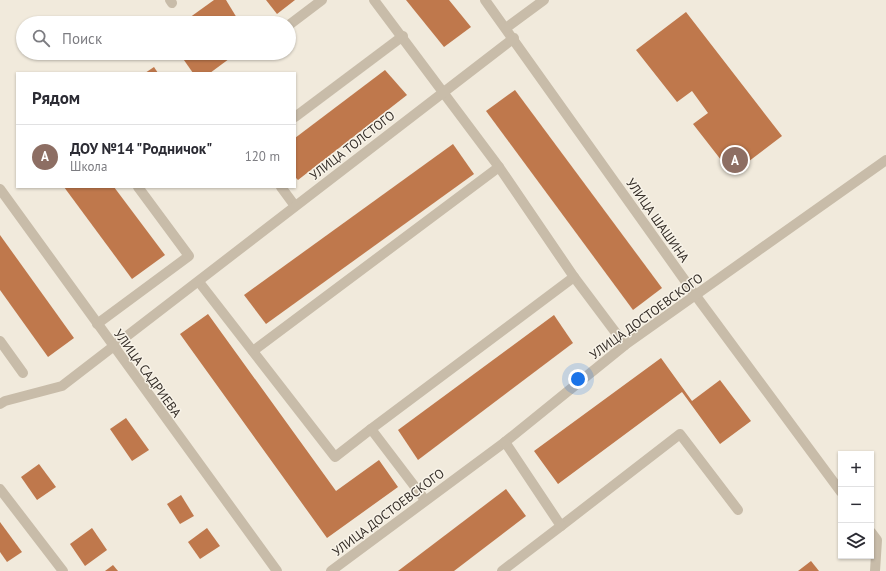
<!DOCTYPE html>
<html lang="ru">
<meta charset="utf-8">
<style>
body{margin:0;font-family:"PT Sans",sans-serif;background:#f2f2f3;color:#2b2b33}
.controls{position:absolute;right:12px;bottom:12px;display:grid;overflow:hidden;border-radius:0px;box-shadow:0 1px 3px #0004}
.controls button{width:36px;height:36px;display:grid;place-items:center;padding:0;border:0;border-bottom:1px solid #e1e1e2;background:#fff;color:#2b2b33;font:20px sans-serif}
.you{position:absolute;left:578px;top:379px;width:14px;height:14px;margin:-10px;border:3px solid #fff;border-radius:50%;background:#1a73e8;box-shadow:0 0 0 6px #1a73e833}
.badge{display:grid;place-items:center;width:26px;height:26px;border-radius:50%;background:#0b8043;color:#fff;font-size:13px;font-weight:700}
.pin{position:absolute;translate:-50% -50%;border:2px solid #fff;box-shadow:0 1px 4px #0006}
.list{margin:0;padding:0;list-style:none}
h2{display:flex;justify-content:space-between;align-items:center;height:52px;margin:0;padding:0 16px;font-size:17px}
h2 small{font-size:13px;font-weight:400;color:#7c7c81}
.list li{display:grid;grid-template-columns:26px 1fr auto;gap:12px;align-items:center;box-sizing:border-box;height:64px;padding:0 16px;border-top:1px solid #e1e1e2}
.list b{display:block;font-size:15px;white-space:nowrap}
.list p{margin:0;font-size:13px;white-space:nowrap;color:#7c7c81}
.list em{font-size:13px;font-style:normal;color:#7c7c81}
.icon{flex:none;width:22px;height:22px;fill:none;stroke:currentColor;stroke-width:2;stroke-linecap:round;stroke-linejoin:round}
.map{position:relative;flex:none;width:886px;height:571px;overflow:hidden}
.search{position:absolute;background:#fff;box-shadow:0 1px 3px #0004;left:16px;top:16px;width:280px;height:44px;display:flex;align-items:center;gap:10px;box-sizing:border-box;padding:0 14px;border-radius:22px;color:#7c7c81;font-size:15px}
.panel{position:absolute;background:#fff;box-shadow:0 1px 3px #0004;left:16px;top:72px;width:280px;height:116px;border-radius:0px}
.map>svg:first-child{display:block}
.building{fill:#bf784c}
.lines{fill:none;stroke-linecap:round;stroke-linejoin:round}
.minor{stroke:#c8bca9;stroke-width:10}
.labels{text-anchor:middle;stroke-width:3;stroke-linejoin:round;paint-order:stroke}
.street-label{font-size:13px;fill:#352e28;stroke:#f8f3e8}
</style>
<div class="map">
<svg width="886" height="571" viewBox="0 0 886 571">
<rect width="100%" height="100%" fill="#f1eadc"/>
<g class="building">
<polygon points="214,0 226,0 240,23 182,23"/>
<polygon points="266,0 295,0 277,14"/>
<polygon points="406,0 449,0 471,27 444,47"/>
<polygon points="686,12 782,136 732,174 693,124 708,113 692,91 677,102 636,50"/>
<polygon points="179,53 237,53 210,73 193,73"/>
<polygon points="154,67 158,73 145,73"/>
<polygon points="385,70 407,95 298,180 295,177 295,138"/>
<polygon points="515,90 662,288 633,310 486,111"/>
<polygon points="453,144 474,174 266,324 244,295"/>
<polygon points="64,187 114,187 165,255 132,279"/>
<polygon points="0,235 74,338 48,357 0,290"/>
<polygon points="208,314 336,491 379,460 398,487 327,538 180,334"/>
<polygon points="554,315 573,343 418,460 398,430"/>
<polygon points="661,358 692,401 720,380 751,421 720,444 682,392 558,484 534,451"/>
<polygon points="126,418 149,450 132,461 110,429"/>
<polygon points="39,464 56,487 37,500 21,477"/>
<polygon points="506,489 526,516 454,571 398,571"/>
<polygon points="181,495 194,516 180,524 167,504"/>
<polygon points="0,522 22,552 7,562 0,552"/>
<polygon points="92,528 107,550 85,566 70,544"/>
<polygon points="207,528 220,546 200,559 188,542"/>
<polygon points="811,561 819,571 798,571"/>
<polygon points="113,565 118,571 105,571"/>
</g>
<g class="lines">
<g class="minor">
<polyline points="170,0 172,3"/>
<polyline points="485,0 696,296 841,492"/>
<polyline points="289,25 322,0"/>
<polyline points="506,28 544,0"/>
<polyline points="295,117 403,36"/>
<polyline points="281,187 295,206"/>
<polyline points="0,189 277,571"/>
<polyline points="574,277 625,345"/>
<polyline points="199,282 335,457 371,429 425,500"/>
<polyline points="97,324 189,256 138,187"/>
<polyline points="0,341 23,373"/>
<polyline points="253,351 499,167 374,0"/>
<polyline points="0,404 5,401 62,386 514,38"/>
<polyline points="371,429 574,277 499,167"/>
<polyline points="0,489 63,571"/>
<polyline points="561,526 680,434 738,510"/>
<polyline points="871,532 877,540 875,571"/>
<polyline points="331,571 505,442 625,345 886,160"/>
<polyline points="502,571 561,526 505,442"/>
</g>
</g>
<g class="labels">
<g class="street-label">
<text transform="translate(352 145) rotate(-38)" y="5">УЛИЦА ТОЛСТОГО</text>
<text transform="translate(658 220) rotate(55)" y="5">УЛИЦА ШАШИНА</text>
<text transform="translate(646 316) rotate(-36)" y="5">УЛИЦА ДОСТОЕВСКОГО</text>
<text transform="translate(148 373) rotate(54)" y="5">УЛИЦА САДРИЕВА</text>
<text transform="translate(388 512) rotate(-37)" y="5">УЛИЦА ДОСТОЕВСКОГО</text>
</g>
</g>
</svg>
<div class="controls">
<button>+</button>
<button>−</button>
<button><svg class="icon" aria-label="layers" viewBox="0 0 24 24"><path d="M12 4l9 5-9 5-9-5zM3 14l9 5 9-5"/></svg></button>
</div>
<div class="you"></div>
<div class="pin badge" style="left:735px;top:160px;background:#8d6e63">A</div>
<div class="search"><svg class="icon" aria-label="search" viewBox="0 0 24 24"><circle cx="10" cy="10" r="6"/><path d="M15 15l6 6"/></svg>Поиск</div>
<section class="panel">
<h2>Рядом<small></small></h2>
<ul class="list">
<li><span class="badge" style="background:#8d6e63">A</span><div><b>ДОУ №14 &quot;Родничок&quot;</b><p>Школа</p></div><em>120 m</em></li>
</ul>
</section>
</div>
